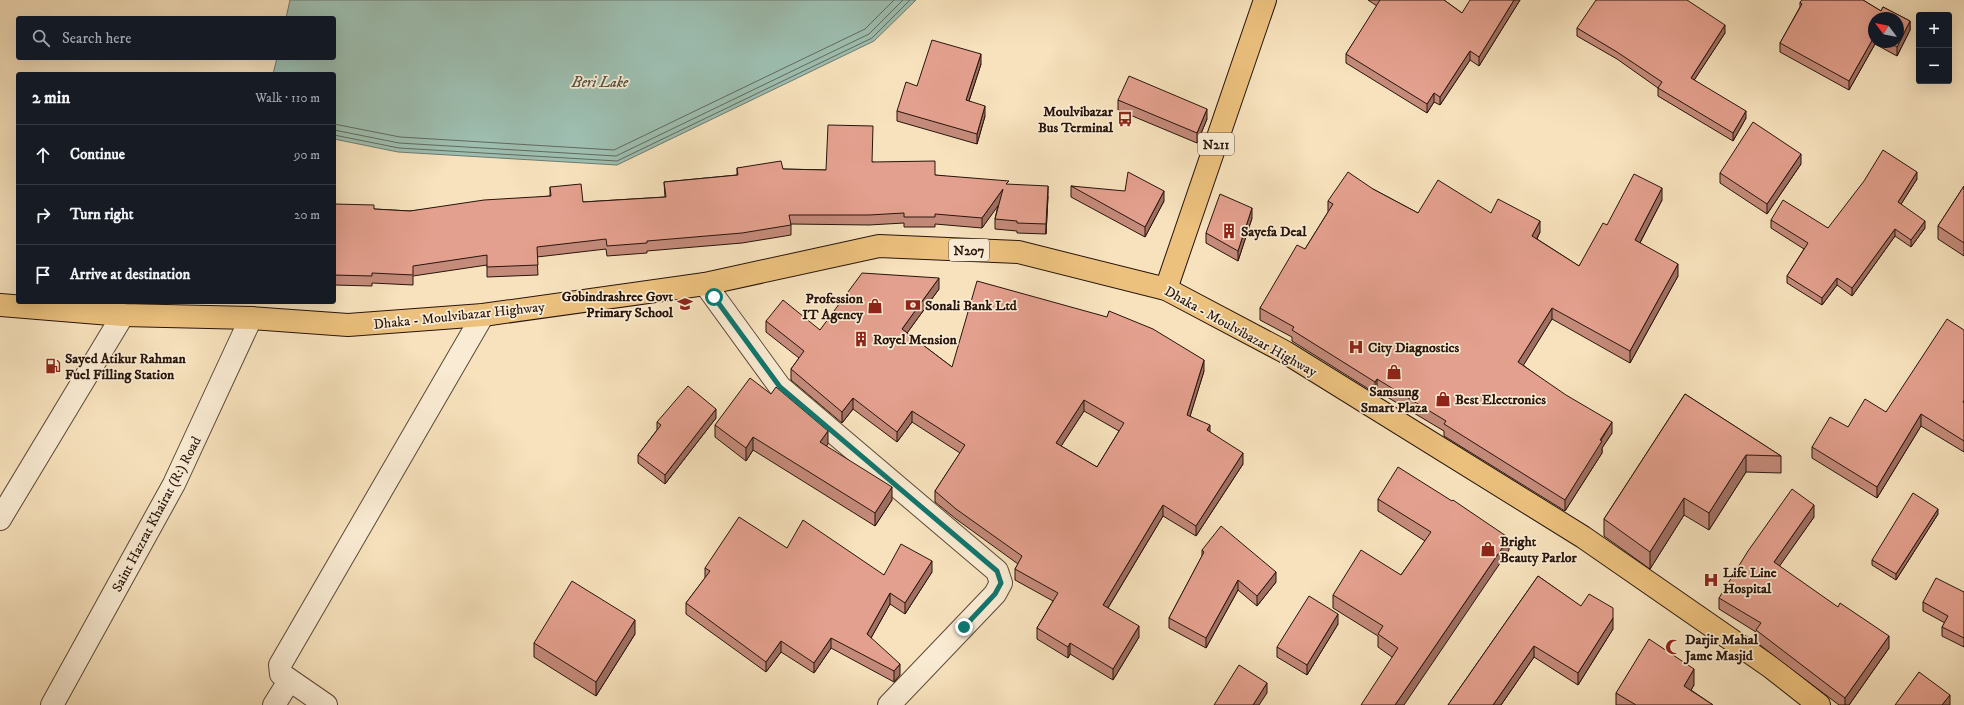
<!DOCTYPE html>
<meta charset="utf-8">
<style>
body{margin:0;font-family:"IM FELL DW Pica",serif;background:#20242c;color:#f1f3f6}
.controls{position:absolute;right:12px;top:12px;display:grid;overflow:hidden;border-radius:4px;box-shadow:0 4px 16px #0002}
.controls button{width:36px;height:36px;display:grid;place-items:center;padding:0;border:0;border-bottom:1px solid #363941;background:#171b24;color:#f1f3f6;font:20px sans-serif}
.compass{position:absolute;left:1868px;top:12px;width:36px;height:36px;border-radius:50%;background:#171b24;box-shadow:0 4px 16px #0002;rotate:302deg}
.stop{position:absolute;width:12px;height:12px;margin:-9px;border:3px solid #0f766e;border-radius:50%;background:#fff}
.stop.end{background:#0f766e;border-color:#fff;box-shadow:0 1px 4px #0008}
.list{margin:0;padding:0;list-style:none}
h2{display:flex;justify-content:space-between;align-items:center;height:52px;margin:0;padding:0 16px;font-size:17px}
h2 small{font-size:13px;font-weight:400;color:#9ea1a6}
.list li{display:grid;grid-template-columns:26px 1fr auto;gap:12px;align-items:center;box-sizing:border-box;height:60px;padding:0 16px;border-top:1px solid #363941}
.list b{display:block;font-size:15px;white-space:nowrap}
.list em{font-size:13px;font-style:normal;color:#9ea1a6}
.icon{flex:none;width:22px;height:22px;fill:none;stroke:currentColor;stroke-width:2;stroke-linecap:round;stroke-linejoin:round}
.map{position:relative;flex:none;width:1964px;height:705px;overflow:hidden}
.search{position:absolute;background:#171b24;box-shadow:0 4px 16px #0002;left:16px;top:16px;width:320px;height:44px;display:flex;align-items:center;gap:10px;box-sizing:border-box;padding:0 14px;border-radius:4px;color:#9ea1a6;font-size:15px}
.panel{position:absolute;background:#171b24;box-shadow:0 4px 16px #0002;left:16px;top:72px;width:320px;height:232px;border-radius:4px}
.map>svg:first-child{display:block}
.water{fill:#9dbeb0;stroke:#6e7a6e}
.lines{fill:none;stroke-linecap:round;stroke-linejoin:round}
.shore{stroke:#62695e;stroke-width:1}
.street-casing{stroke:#5c4838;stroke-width:24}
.highway-casing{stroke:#28140c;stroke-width:24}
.street{stroke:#faecd4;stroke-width:22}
.highway{stroke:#ecc17e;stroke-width:22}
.wall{fill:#c48a7a;stroke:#28140c;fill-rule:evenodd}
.shaded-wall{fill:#a07063;stroke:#28140c}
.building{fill:#e4a08e;stroke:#28140c;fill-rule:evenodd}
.route{stroke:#0f766e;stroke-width:5}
.labels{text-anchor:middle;stroke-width:3.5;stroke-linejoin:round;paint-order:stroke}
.shield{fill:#faecd4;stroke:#675548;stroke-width:1}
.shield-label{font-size:13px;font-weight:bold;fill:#28140c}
.poi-label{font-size:14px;font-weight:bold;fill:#28140c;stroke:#faecd4;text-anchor:start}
.street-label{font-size:14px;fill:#28140c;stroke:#faecd4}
.water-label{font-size:15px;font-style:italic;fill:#515045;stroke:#faecd4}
</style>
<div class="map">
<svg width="1964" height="705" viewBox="0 0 1964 705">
<rect width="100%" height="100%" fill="#f7e2bd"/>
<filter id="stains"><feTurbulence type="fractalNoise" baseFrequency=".005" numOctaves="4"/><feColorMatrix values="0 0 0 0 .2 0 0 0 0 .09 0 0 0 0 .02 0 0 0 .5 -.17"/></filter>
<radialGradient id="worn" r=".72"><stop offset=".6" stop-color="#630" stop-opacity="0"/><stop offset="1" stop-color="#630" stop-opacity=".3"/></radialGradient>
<polygon class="water" points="290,0 916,0 874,41 617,165 398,152 334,139 334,74 273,74 277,58 334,58 334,18 286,18"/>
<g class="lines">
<g class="shore">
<polyline points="334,124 400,137 614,150 865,29 894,0"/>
<polyline points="334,130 399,143 616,156 869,34 903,0"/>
<polyline points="334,135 399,148 617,161 872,38 910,0"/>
</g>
<g class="street-casing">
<g id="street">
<polyline points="705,284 780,387 997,571 1001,583 995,594 889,705"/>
<polyline points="0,519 123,315"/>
<polyline points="52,705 174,484 251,318"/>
<polyline points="274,705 289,681"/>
<polyline points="326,705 281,674 280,665 483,315"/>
</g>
</g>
<g class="highway-casing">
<g id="highway">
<polyline points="1166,289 1265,0"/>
<polyline points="0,305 123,315 251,318 348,325 483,315 705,284 879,246 1018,252 1166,289 1285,352 1583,537 1772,668 1819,705"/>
</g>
</g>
<use href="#street" class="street"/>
<use href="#highway" class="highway"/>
</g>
<g class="wall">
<polygon points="1368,0 1444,0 1462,13 1520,0 1479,66 1470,60 1440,105 1434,102 1427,113 1346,63 1346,54 1377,6"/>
<path d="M1802,0H1863L1881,11L1883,7L1910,21V30L1897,56L1875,44L1849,90L1780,52V43L1800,7V2ZM1874,18H1898V42H1874Z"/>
<polygon points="1577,28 1725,33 1694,80 1746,118 1733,141 1658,96 1658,88 1617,59 1577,36"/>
<polygon points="981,64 969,101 985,116 977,144 897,121 897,111 917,86"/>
<polygon points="1118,100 1207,119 1197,143 1118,110"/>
<polygon points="873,162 935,175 1009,185 1048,196 1046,234 1017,233 1017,231 995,229 995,219 998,205 982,228 935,224 935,227 904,227 904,223 869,225 791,224 791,235 742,243 647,251 647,253 607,256 606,249 537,257 538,275 487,277 487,265 413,276 413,285 372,283 372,286 334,285 334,204 374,209 410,211 550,196 550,187 583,202 665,197 664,182 737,175 737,168 826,170"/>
<polygon points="1801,164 1767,214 1720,183 1720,173"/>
<polygon points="1917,179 1901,204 1925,228 1911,247 1895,236 1852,296 1837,285 1822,305 1787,283 1787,276 1804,249 1771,228 1771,220 1828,228"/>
<polygon points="1071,186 1164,201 1145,237 1071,197"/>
<polygon points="1964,186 1964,256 1938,239 1938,226"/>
<polygon points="1373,189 1418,213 1491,213 1540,232 1537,239 1579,266 1607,225 1662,200 1640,243 1678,276 1630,363 1552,319 1523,365 1612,433 1602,448 1602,453 1565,511 1444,436 1444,431 1377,391 1375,393 1292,341 1292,337 1260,320 1260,308 1305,249 1328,212 1328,201"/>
<polygon points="1252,218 1238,261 1206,243 1206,233"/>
<path d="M939,289L907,333L952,367L1204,371L1190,416L1210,432L1243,464L1196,536L1163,516L1108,608L1139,637L1113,680L1070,654L1068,658L1037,639V628L1053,601L1015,580V569L1018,564L956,519L935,502V491L960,453L912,422L897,442L853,409L842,423L791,380V369L799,358L766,332V321L820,330ZM1084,411L1119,431L1097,467L1061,446Z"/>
<polygon points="1964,330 1964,452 1921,426 1877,498 1812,458 1812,447 1848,427 1886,412"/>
<polygon points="1685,394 1781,456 1781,473 1746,472 1709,530 1684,515 1650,569 1604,536 1604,519"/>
<polygon points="716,418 665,484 638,463 638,455 657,430 657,422"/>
<polygon points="715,425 828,444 826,446 892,500 875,526 753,450 746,461 715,437"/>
<polygon points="1378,499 1509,550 1392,657 1378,647 1378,636 1333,608 1333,595 1401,575 1425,541 1378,511"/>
<polygon points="1938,514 1896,580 1872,565 1872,560"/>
<polygon points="1814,517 1779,566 1889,648 1849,705 1839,705 1756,642 1756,632 1719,609 1719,598"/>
<polygon points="787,548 884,575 932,572 905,614 890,604 871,638 900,675 894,682 831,648 814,673 781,652 766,672 686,614 686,603 705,578 705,568"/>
<polygon points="1202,550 1276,582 1257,606 1238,590 1206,648 1169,628 1169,618 1202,556"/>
<polygon points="1538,576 1613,629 1578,685 1534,657 1501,705 1448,705"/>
<polygon points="1964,592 1964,647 1942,636 1942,627 1945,623 1923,611 1923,602"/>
<polygon points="1338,624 1307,675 1277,657 1277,647"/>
<polygon points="635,634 596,696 534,657 534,643"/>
<polygon points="1694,685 1691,690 1713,705 1616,705 1616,693"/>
</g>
<g class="shaded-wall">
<polygon points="1514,0 1520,0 1479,66 1479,57"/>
<polygon points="1910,21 1910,30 1897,56 1897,47"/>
<polygon points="1725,25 1725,33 1691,85 1691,78"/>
<polygon points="1874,37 1874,42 1875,42 1875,44 1849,90 1849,81"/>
<polygon points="1470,51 1470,60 1440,105 1440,97"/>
<polygon points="981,54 981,64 966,110 966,100"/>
<polygon points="1434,93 1434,102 1427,113 1427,104"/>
<polygon points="985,106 985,116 977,144 977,134"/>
<polygon points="1207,109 1207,119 1197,143 1197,133"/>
<polygon points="1746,111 1746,118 1733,141 1733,133"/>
<polygon points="1801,154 1801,164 1767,214 1767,204"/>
<polygon points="1917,172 1917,179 1898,209 1898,202"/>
<polygon points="1048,186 1048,196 1046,234 1046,224"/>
<polygon points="1662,188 1662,200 1635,252 1635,240"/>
<polygon points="1003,189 1003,199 982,228 982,218"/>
<polygon points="1164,191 1164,201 1145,237 1145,227"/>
<polygon points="1252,208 1252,218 1238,261 1238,251"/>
<polygon points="1540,221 1540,232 1532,248 1532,236"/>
<polygon points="1925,221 1925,228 1911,247 1911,240"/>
<polygon points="1895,229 1895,236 1852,296 1852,288"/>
<polygon points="1678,264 1678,276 1630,363 1630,351"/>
<polygon points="939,278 939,289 902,340 902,329"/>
<polygon points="1837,278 1837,285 1822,305 1822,298"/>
<polygon points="1552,308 1552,319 1518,374 1518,362"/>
<polygon points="1204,360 1204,371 1187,426 1187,415"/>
<polygon points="1377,379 1377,391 1375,393 1375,382"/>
<polygon points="853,398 853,409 842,423 842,412"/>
<polygon points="1084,400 1084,411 1056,454 1056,443"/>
<polygon points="716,409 716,418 665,484 665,475"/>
<polygon points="912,411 912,422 897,442 897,432"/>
<polygon points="1921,414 1921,426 1877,498 1877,487"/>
<polygon points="1612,422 1612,433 1602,448 1602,453 1565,511 1565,500"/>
<polygon points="1210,425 1210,436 1207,430"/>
<polygon points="828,431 828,444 820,455 820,442"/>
<polygon points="753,437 753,450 746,461 746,448"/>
<polygon points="1243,453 1243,464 1196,536 1196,526"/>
<polygon points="1746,455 1746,472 1709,530 1709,513"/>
<polygon points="892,487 892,500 875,526 875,513"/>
<polygon points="1684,498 1684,515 1650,569 1650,552"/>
<polygon points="1163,505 1163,516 1103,616 1103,605"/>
<polygon points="1814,505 1814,517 1774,574 1774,562"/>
<polygon points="1938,509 1938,514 1896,580 1896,574"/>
<polygon points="1509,538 1509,550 1404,705 1395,705"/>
<polygon points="932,561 932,572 905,614 905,603"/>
<polygon points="1276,572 1276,582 1257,606 1257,596"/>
<polygon points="1238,580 1238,590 1206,648 1206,638"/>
<polygon points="890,593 890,604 867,645 867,634"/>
<polygon points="1338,614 1338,624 1307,675 1307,665"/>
<polygon points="1613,618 1613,629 1578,685 1578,673"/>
<polygon points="635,620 635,634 596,696 596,682"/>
<polygon points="1139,626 1139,637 1113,680 1113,669"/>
<polygon points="1889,636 1889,648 1849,705 1845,705 1845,698"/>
<polygon points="831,638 831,648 814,673 814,663"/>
<polygon points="781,641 781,652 766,672 766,662"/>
<polygon points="1070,643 1070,654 1068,658 1068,647"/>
<polygon points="1534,646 1534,657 1501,705 1493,705"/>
<polygon points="900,664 900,675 894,682 894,671"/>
<polygon points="1694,669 1694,685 1684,702 1684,686"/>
<polygon points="1267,683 1267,693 1259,705 1253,705"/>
<polygon points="1950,695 1950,705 1942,705"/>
</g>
<g class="building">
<polygon points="1380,0 1444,0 1462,13 1470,0 1514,0 1479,57 1470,51 1440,97 1434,93 1427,104 1346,54"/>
<polygon points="1596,0 1687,0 1725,25 1691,78 1746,111 1733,133 1658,88 1662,82 1617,52 1577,28"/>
<polygon points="1802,0 1863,0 1881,11 1883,7 1910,21 1897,47 1888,42 1898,42 1898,18 1874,18 1874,37 1849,81 1780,43 1802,4 1800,2"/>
<polygon points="932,40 981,54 966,100 985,106 977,134 897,111 906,82 917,86"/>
<polygon points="1129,76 1207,109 1197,133 1118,100"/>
<polygon points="1753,122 1801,154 1767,204 1720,173"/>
<polygon points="828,125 873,126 872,162 935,161 935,175 1009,181 1006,184 1048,186 1046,224 1017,223 1017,221 995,219 1003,189 982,218 935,214 935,217 904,217 904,213 869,215 789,215 791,225 742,233 647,241 647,243 607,246 606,239 537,247 538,265 487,267 487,255 413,266 413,275 372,273 372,276 334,275 334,204 374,205 374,209 410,211 484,200 551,196 550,187 581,184 583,202 666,197 664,182 738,175 737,168 781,161 783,169 826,170"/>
<polygon points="1883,150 1917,172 1898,202 1925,221 1911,240 1895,229 1852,288 1837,278 1822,298 1787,276 1808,243 1771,220 1783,200 1828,228 1864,181"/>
<polygon points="1128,172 1164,191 1145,227 1071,186 1125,191"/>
<polygon points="1348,172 1373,189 1418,213 1438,180 1491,213 1498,199 1540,221 1532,236 1579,266 1603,223 1607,225 1634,174 1662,188 1635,240 1678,264 1630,351 1552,308 1518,362 1566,395 1612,422 1600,440 1602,441 1565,500 1444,424 1446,421 1377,379 1375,382 1292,330 1294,327 1260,308 1297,245 1305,249 1333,204 1328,201"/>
<polygon points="1964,186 1964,243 1938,226"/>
<polygon points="1220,194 1252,208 1238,251 1206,233"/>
<path d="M862,273L939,278L902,329L952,367L977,281L1107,317L1109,311L1153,329L1204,360L1187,415L1210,425L1207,430L1243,453L1196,526L1163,505L1103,605L1139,626L1113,669L1070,643L1068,647L1037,628L1058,593L1015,569L1022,556L956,509L935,491L965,445L912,411L897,432L853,398L842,412L791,369L804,351L766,321L783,300L820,330ZM1084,400L1124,423L1097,467L1056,443Z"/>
<polygon points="1947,319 1964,330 1964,400 1963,402 1964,403 1964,441 1921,414 1877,487 1812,447 1830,417 1848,427 1865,399 1886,412"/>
<polygon points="750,378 771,394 776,387 828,431 820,442 892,487 875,513 753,437 746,448 715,425"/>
<polygon points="688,386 716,409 665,475 638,455 661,425 657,422"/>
<polygon points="1685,394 1781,456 1746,455 1709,513 1684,498 1650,552 1604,519"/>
<polygon points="1398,467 1452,501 1453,500 1509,538 1395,705 1361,705 1398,648 1378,634 1383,626 1333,595 1361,550 1401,575 1431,532 1378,499"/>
<polygon points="1792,489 1814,505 1774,562 1838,607 1840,603 1889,636 1845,698 1756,630 1761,623 1719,598 1748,551"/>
<polygon points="1913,493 1938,509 1896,574 1872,560"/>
<polygon points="739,517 787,548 803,520 884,575 901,544 932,561 905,603 890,593 867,634 900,664 894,671 831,638 814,663 781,641 766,662 686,603 710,571 705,568"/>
<polygon points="1221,526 1276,572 1257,596 1238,580 1206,638 1169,618 1204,552 1202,550"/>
<polygon points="1538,576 1581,606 1589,594 1613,608 1613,618 1578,673 1534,646 1493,705 1448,705"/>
<polygon points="1936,578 1964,592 1964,638 1942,627 1948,616 1923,602"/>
<polygon points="572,581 635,620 596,682 534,643"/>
<polygon points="1309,596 1338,614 1307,665 1277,647"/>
<polygon points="1649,639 1694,669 1684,686 1713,705 1636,705 1616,693"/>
<polygon points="1239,665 1267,683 1253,705 1214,705"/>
<polygon points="1919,672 1950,695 1942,705 1895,705"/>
</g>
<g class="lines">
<polyline class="route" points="714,297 780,387 997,571 1001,583 995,594 964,627"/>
</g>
<defs>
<g id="bus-bare" transform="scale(1.2)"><path d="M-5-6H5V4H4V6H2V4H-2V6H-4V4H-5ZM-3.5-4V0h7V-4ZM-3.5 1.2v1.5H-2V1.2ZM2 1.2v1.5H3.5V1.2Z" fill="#8f2418" stroke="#faecd4" stroke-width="2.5" paint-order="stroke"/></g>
<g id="building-bare" transform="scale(1.2)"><path d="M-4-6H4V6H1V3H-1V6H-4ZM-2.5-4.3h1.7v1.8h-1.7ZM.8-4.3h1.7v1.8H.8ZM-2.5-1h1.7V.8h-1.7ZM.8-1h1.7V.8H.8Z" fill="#8f2418" stroke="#faecd4" stroke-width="2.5" paint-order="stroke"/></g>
<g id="school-bare" transform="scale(1.2)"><path d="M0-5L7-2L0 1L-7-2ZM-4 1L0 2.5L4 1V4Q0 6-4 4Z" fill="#8f2418" stroke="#faecd4" stroke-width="2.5" paint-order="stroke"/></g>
<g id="bank-bare" transform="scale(1.2)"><path d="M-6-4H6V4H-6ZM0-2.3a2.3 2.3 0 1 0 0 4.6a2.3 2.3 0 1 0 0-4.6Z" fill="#8f2418" stroke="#faecd4" stroke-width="2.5" paint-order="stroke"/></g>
<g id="shop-bare" transform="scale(1.2)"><path d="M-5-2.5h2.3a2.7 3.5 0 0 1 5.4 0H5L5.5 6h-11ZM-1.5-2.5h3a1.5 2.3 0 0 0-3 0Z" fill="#8f2418" stroke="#faecd4" stroke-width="2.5" paint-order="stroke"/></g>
<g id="hospital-bare" transform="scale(1.2)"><path d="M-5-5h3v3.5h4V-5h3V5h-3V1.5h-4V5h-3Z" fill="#8f2418" stroke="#faecd4" stroke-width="2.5" paint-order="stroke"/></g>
<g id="fuel-bare" transform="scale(1.2)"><path d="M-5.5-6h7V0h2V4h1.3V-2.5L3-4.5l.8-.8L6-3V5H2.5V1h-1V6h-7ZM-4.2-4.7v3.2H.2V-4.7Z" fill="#8f2418" stroke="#faecd4" stroke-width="2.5" paint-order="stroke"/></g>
<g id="mosque-bare" transform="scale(1.2)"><path d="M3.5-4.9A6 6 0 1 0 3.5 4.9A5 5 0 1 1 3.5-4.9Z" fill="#8f2418" stroke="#faecd4" stroke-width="2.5" paint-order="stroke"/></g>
</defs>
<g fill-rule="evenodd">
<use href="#bus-bare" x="1125" y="119"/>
<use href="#building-bare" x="1229" y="231"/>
<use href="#school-bare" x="685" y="304"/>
<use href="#bank-bare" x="913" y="305"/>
<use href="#shop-bare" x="875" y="306"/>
<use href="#building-bare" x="861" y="339"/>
<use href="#hospital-bare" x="1356" y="347"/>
<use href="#fuel-bare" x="53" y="366"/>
<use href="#shop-bare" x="1394" y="372"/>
<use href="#shop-bare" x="1443" y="399"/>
<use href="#shop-bare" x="1488" y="549"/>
<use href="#hospital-bare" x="1711" y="580"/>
<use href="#mosque-bare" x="1673" y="647"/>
</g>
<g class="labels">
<g class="shield">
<rect x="1198" y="133" width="36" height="22" rx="3"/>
<rect x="949" y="239" width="40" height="22" rx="3"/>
</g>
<g class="shield-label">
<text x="1216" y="149">N211</text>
<text x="969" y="255">N207</text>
</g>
<g class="poi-label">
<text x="1113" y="116" text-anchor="end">Moulvibazar<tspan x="1113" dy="16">Bus Terminal</tspan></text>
<text x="1241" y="236">Sayefa Deal</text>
<text x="673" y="301" text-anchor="end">Gobindrashree Govt<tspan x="673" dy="16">Primary School</tspan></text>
<text x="863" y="303" text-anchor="end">Profession<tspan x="863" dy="16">IT Agency</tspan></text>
<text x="925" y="310">Sonali Bank Ltd</text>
<text x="873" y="344">Royel Mension</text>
<text x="1368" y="352">City Diagnostics</text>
<text x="65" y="363">Sayed Atikur Rahman<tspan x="65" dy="16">Fuel Filling Station</tspan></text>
<text x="1394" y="396" text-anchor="middle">Samsung<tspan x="1394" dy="16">Smart Plaza</tspan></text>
<text x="1455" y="404">Best Electronics</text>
<text x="1500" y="546">Bright<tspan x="1500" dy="16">Beauty Parlor</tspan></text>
<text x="1723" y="577">Life Line<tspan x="1723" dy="16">Hospital</tspan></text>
<text x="1685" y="644">Darjir Mahal<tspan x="1685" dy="16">Jame Masjid</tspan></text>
</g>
<g class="street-label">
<text transform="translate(459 315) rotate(-6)" y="5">Dhaka - Moulvibazar Highway</text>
<text transform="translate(1241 331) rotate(29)" y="5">Dhaka - Moulvibazar Highway</text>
<text transform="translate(156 514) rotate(-62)" y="5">Saint Hazrat Khairat (R:) Road</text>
</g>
<g class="water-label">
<text x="600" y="87">Beri Lake</text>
</g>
</g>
<rect width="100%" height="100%" filter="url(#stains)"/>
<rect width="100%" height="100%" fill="url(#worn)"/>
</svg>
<div class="controls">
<button>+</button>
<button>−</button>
</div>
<svg class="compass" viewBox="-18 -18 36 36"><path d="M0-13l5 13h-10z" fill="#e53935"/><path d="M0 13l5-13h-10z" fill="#9ea1a6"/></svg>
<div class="stop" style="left:714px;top:297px"></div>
<div class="stop end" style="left:964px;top:627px"></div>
<div class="search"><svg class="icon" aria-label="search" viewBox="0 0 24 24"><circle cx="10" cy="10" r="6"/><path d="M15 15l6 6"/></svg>Search here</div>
<section class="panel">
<h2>2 min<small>Walk · 110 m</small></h2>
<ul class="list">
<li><svg class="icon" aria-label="ahead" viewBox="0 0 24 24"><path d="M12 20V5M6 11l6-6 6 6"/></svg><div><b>Continue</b></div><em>90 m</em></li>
<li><svg class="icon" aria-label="right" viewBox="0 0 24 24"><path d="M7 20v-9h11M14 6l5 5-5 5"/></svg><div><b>Turn right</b></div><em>20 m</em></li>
<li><svg class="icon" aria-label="arrive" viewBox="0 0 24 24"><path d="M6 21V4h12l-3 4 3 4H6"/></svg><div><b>Arrive at destination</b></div></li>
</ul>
</section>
</div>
